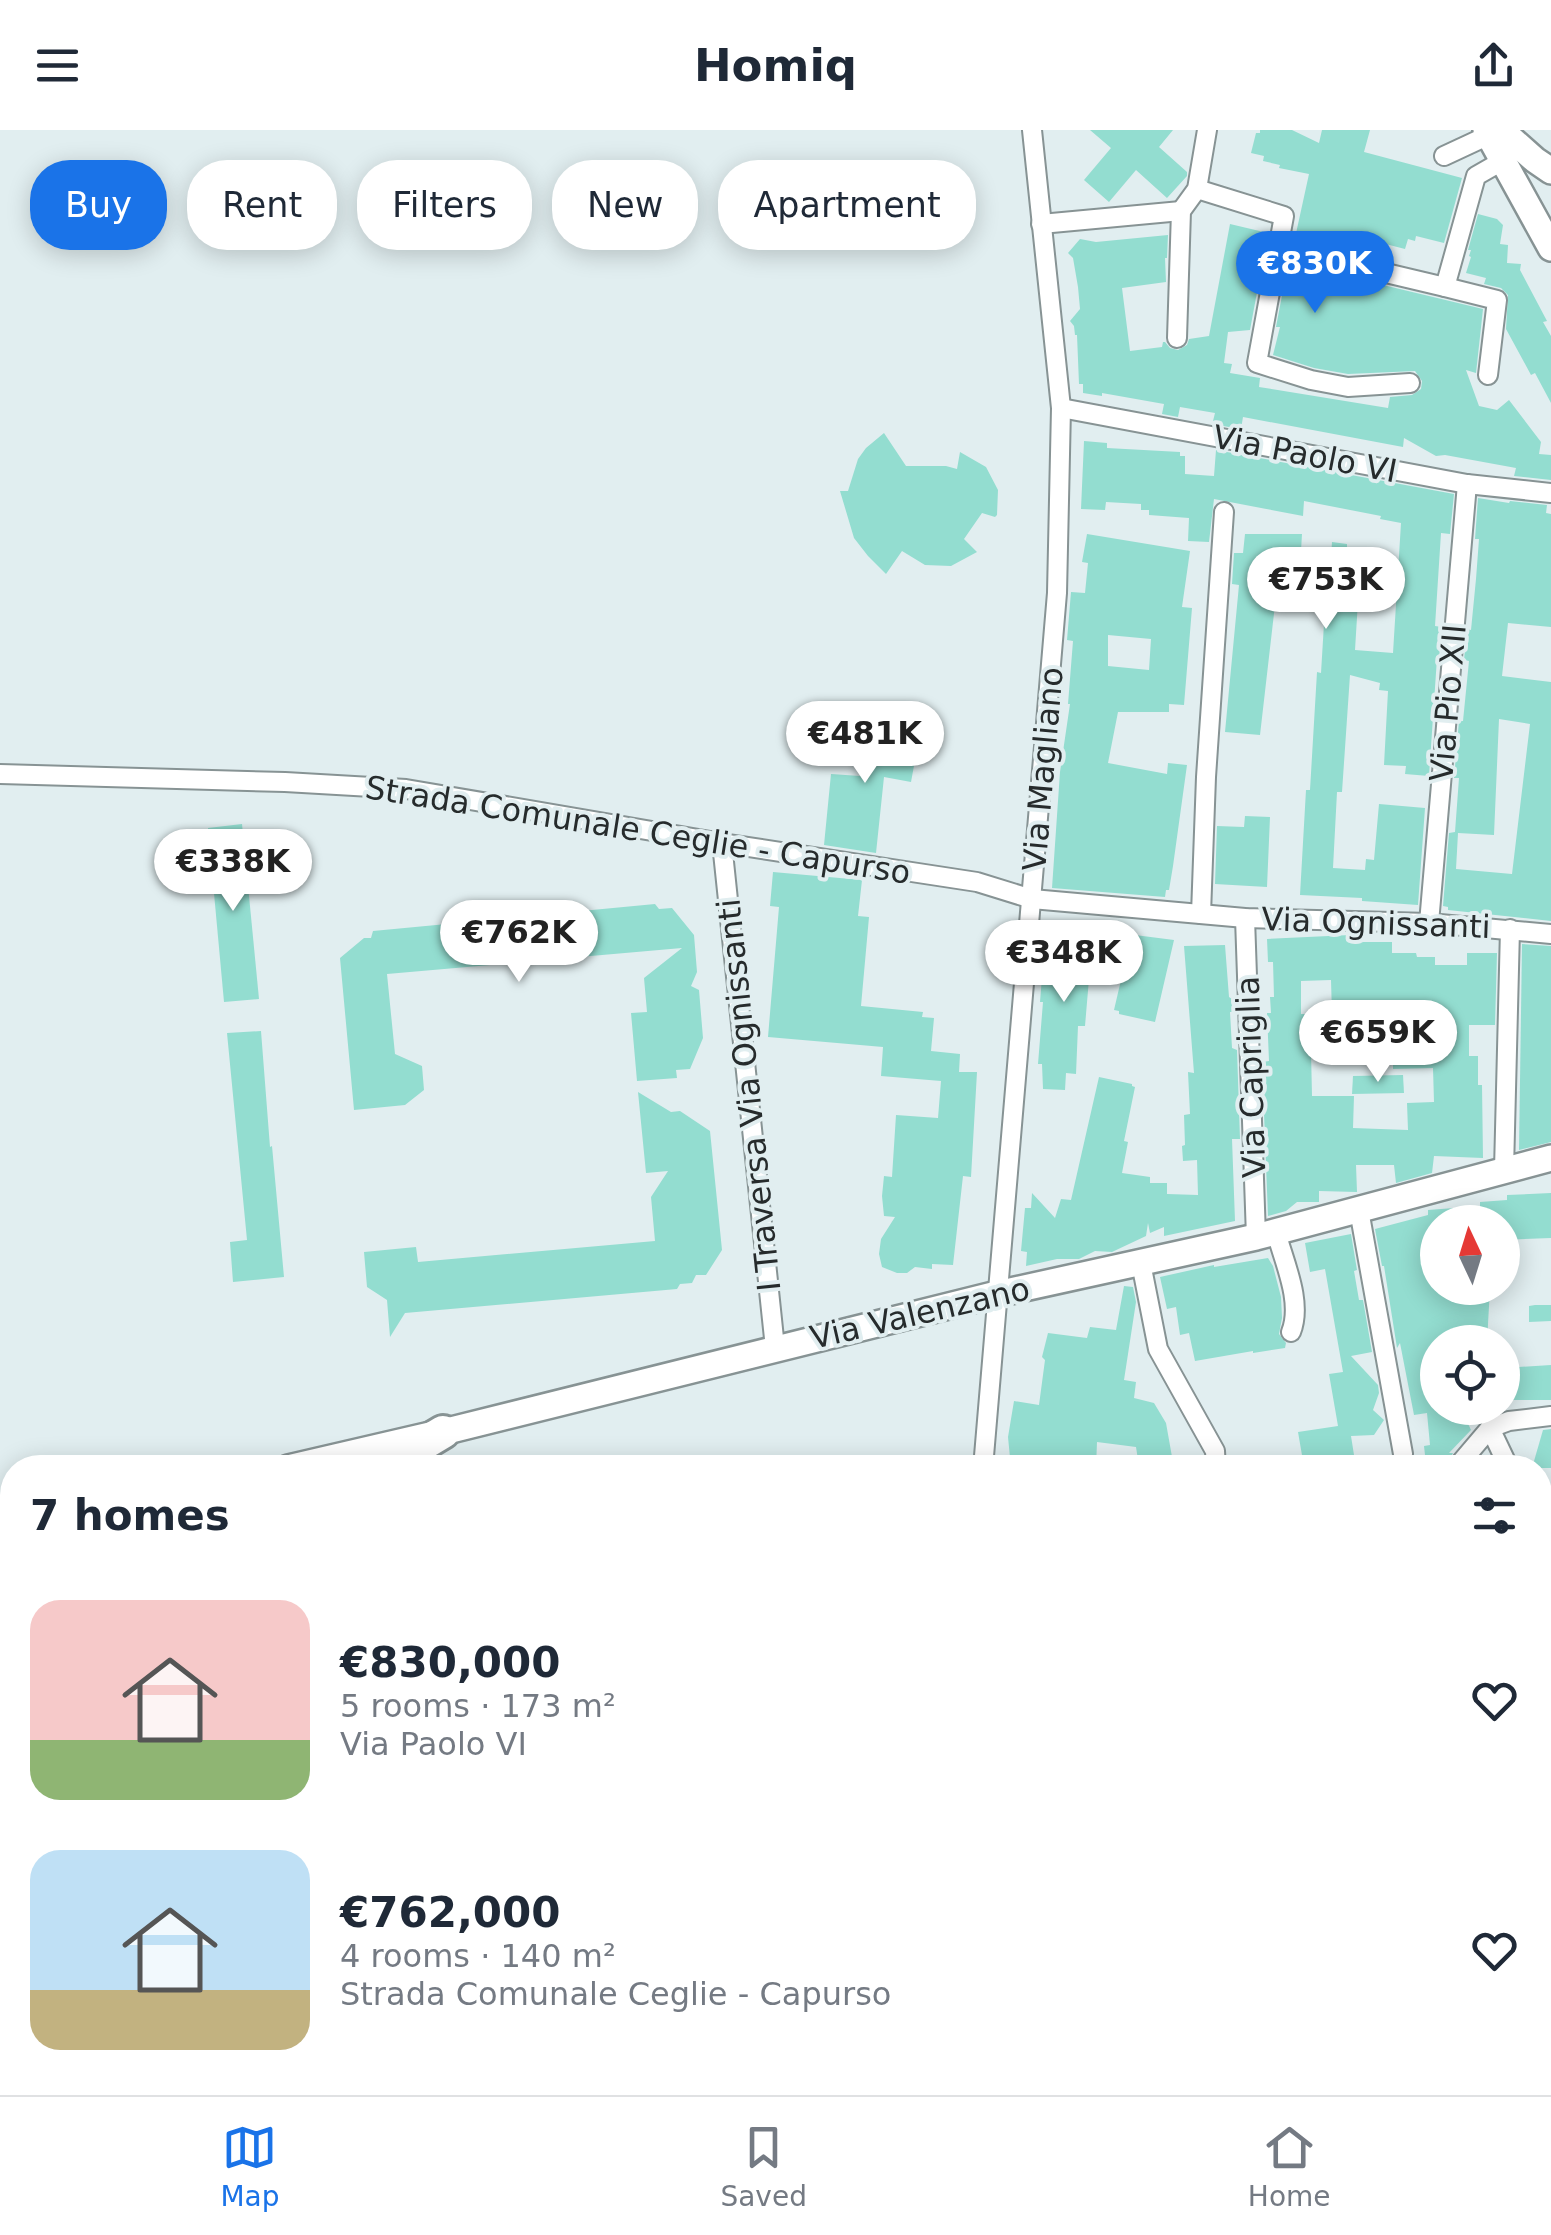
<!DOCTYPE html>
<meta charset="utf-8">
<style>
body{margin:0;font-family:"DejaVu Sans",sans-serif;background:#f6f6f7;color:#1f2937;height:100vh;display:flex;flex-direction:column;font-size:38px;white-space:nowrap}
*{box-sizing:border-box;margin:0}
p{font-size:32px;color:#747a83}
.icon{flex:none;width:55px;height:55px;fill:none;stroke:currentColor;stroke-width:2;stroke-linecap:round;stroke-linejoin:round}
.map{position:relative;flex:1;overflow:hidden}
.sheet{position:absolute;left:0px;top:1325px;width:1552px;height:640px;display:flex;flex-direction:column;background:#fff;border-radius:40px 40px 0 0;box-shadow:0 5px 25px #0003}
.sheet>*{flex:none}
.top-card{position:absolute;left:30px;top:30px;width:1000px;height:90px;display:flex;gap:20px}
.needle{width:65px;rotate:356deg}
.tools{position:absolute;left:1420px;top:1075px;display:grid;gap:20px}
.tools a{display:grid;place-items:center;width:100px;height:100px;border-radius:50%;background:#fff;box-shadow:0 5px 25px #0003;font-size:50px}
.price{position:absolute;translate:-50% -85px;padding:0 22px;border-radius:35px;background:#fff;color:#222;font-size:32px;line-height:65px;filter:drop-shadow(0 2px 5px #0008)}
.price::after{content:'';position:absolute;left:50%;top:60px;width:30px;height:22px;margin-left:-15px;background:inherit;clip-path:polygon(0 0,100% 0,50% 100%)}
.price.active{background:#1a73e8;color:#fff}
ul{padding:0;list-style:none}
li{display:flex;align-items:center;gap:30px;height:250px;padding:0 30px}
li span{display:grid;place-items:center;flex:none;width:280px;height:200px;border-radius:30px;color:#555}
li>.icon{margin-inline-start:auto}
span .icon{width:120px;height:120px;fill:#fffc;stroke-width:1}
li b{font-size:42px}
h2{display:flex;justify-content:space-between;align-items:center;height:120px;padding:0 30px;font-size:42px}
.chip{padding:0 35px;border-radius:40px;background:#fff;box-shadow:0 5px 25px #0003;font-size:35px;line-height:90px}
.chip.active{background:#1a73e8;color:#fff}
header{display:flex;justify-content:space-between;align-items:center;height:130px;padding:0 30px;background:#fff;font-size:45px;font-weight:700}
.menu{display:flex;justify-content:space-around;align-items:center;height:140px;border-top:2px solid #e0e1e3;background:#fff;font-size:28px;color:#747a83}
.menu a{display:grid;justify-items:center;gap:5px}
.menu .active{color:#1a73e8}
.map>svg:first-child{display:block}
.building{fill:#93ddd0;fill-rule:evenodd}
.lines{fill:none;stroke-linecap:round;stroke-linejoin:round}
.street-casing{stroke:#879394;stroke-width:22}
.secondary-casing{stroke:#879394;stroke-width:30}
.highway-casing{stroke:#879394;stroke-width:38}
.street{stroke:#fff;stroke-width:18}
.secondary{stroke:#fff;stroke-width:25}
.highway{stroke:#fff;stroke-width:32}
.labels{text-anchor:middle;stroke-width:8;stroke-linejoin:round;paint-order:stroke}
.street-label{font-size:32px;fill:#262b2c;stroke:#e1eef0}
</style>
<header><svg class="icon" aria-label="menu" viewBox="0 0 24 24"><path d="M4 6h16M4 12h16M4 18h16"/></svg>Homiq<svg class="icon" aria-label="share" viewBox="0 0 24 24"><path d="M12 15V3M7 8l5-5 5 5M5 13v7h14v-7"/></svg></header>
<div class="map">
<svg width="1551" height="1965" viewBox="0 0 1551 1965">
<rect width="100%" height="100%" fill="#e1eef0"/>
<g class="building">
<polygon points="1090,0 1173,0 1159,17 1187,42 1187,46 1167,68 1136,40 1109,72 1084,50 1111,18"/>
<polygon points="1260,0 1292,0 1319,13 1322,0 1370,0 1364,22 1462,48 1444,113 1416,106 1415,111 1408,109 1405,119 1374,111 1373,118 1347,111 1344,122 1336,130 1333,151 1336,157 1343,160 1354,157 1358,149 1483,179 1476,243 1466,240 1479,276 1497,280 1509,270 1541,312 1539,324 1551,325 1551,350 1514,346 1516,338 1445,325 1436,326 1404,308 1403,317 1243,287 1241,299 1217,295 1218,292 1213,291 1215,283 1180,277 1178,287 1162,284 1164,274 1102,263 1102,266 1083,263 1083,254 1079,254 1077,205 1075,205 1074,196 1070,191 1080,179 1078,157 1073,128 1068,123 1080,109 1096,112 1168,105 1167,128 1165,128 1166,152 1122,158 1130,221 1162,217 1163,212 1165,212 1170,218 1178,220 1187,215 1189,209 1209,206 1230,94 1268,103 1250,200 1228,202 1224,233 1232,234 1230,243 1260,248 1259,257 1388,278 1390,267 1412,265 1421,259 1422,251 1415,241 1348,244 1314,238 1273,225 1280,197 1276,197 1293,108 1295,108 1309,44 1279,38 1280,35 1263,31 1264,26 1251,23 1256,3 1260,3"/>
<polygon points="1478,84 1497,89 1503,95 1500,114 1508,115 1507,133 1521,134 1520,140 1547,191 1543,192 1551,206 1551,273 1535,243 1531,245 1506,199 1508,165 1501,158 1484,154 1486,148 1466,143 1471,127 1469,126 1471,120 1468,120"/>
<polygon points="884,303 906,336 946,336 957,339 960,322 986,337 998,360 997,385 995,387 982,383 964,409 977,422 951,436 925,435 902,421 886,444 868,426 854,408 840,361 848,361 858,329 866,318"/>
<polygon points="1084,311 1107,313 1107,318 1180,322 1180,326 1185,326 1185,344 1214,346 1216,320 1454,364 1450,404 1441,403 1435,496 1442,497 1439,528 1437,528 1429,646 1405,644 1406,636 1384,635 1388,561 1379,560 1380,553 1350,545 1342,662 1337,662 1333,738 1365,740 1366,729 1374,730 1379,674 1425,678 1418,775 1362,771 1362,768 1300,765 1306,660 1310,660 1317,542 1321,543 1327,444 1330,444 1332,412 1347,414 1347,422 1361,422 1355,520 1393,523 1401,393 1380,389 1381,386 1304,371 1303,386 1214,369 1209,412 1188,411 1189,388 1149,385 1149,380 1141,380 1141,374 1106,372 1105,380 1081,379"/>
<path d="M1478,368L1509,373L1510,371L1547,375L1546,383L1551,384V497L1508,493L1502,546L1551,552V791L1448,780V777L1443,776L1449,703L1455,702L1459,648H1454L1459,591H1463L1469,531L1464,530L1467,499L1471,500L1476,449L1479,409H1475ZM1499,589L1530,594L1512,744L1456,739L1458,703L1494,705Z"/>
<path d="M1087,404L1190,421L1182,477L1192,478L1184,575L1169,574V582H1118L1108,633L1167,644L1168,633L1187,635L1173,736L1169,760H1166L1165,767L1052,758L1060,642L1070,574H1068L1073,511L1067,510L1071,462L1085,463L1088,433L1082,432ZM1108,505L1151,509L1149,540L1108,536Z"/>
<polygon points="1245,404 1302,404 1300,438 1283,434 1279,467 1276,466 1260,605 1225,602 1239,455 1232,454 1234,423 1243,423"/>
<polygon points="852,572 891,576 888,620 916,625 911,652 884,647 876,723 824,715 831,644 860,646 866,625 870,625 873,594 850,592"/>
<polygon points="1245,686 1270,687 1267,757 1215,754 1217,696 1244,697"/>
<polygon points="242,694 259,869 224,872 208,698"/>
<polygon points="773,742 862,750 858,786 869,787 861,876 923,882 922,887 934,888 931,921 960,924 959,942 977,942 971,1047 963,1046 953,1135 932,1134 932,1139 915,1137 907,1143 897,1143 882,1137 879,1124 881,1109 895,1087 884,1086 882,1066 884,1046 892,1047 896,985 938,988 941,951 881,946 883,917 768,907 779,777 770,776"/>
<polygon points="655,774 659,779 672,778 694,805 697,842 691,856 699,860 703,908 690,939 676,940 677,948 637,951 631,883 647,882 644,848 682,818 387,844 395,924 422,936 424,960 405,975 354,980 340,828 364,808 371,808 373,801"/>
<polygon points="1052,802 1093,806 1094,837 1090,837 1085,896 1078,896 1076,944 1066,943 1065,960 1043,959 1042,934 1038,934 1043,872 1040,872 1044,822 1052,823"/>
<polygon points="1135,805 1174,810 1155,892 1119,884 1119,881 1114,880 1128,820 1132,822"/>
<path d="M1350,805V812H1392V823H1416L1417,827H1435V835H1467V823H1497L1495,895H1469V926H1478V955H1482L1483,1028L1434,1026L1432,1043L1396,1053L1394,1035H1356L1357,1062L1319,1061V1072H1297L1286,1081L1268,1086L1262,932L1269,931L1267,883H1271L1270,867H1274L1273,832H1268L1267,809ZM1331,850L1332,884H1362L1361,890L1393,891V939L1433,938L1434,972L1407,973L1408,1000L1353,998L1354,966H1312L1311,921H1307L1306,884H1301V851Z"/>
<polygon points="1522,814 1551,816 1551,1012 1519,1020"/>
<polygon points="1225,815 1229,867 1235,871 1236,882 1230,882 1232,918 1237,920 1240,1009 1232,1009 1235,1091 1164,1106 1164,1097 1150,1103 1148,1093 1146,1106 1112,1122 1095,1121 1079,1129 1057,1129 1026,1136 1027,1122 1021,1121 1025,1078 1031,1078 1032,1063 1055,1088 1061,1069 1071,1070 1099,947 1132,954 1132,956 1135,957 1124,1011 1128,1012 1122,1043 1150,1047 1150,1053 1167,1053 1167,1064 1198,1065 1197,1030 1183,1031 1182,1016 1185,1015 1184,985 1190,984 1188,942 1194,943 1184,816"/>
<polygon points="261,901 270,1017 272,1016 284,1147 233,1152 230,1112 247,1110 227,903"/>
<polygon points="1403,945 1404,963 1352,964 1353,946"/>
<polygon points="638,962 671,982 680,981 710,1001 722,1120 706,1145 696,1145 692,1153 680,1154 677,1159 405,1183 390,1207 387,1170 367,1157 364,1122 416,1117 418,1132 655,1111 651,1067 668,1041 646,1043"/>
<polygon points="1551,1063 1551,1108 1502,1110 1502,1092 1438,1092 1438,1158 1490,1158 1487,1212 1438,1212 1438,1278 1466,1279 1461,1279 1471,1300 1449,1323 1453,1323 1444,1338 1416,1338 1416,1325 1425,1325 1424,1316 1430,1315 1427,1283 1414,1285 1400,1213 1397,1218 1384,1136 1382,1136 1375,1099 1428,1085 1428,1080 1480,1076 1480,1072 1507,1070 1507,1065"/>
<polygon points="1351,1104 1357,1140 1354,1141 1359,1170 1363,1170 1372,1222 1351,1226 1378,1255 1379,1263 1373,1280 1384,1290 1374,1305 1351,1306 1354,1325 1303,1331 1298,1302 1338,1296 1329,1244 1343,1242 1325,1139 1310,1142 1305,1113"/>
<polygon points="1268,1128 1273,1136 1281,1167 1282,1188 1279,1204 1286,1213 1285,1218 1253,1223 1253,1221 1195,1231 1189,1203 1180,1205 1176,1177 1167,1179 1160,1147 1214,1135 1214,1137"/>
<polygon points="1124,1156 1133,1157 1136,1172 1124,1250 1136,1252 1134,1268 1154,1273 1166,1293 1174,1338 1150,1338 1149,1331 1138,1330 1136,1317 1097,1312 1096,1338 1011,1338 1008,1307 1014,1271 1039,1275 1045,1230 1042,1227 1048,1203 1087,1208 1090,1197 1116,1200"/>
<polygon points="1535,1175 1551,1175 1551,1191 1529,1192 1529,1176"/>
<polygon points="1551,1235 1551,1270 1502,1270 1502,1238"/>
<polygon points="1551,1299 1551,1338 1532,1338 1543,1300"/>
</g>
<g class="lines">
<defs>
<g id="street">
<polyline points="1444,26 1489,5"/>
<polyline points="1197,59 1284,86 1257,233 1311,250 1348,257 1410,253"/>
<polyline points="1041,94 1181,81"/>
<polyline points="1345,148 1348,134 1445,157"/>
<polyline points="1177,208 1181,81 1197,59 1207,0"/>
<polyline points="1488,245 1497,170 1445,157 1476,46 1504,30"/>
<polyline points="1061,278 1467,354 1551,363"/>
<polyline points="0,644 285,652 406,659 722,713 977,752 1032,769 1245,788 1429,793 1551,804"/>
<polyline points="722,713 775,1218"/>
<polyline points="1201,784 1206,647 1224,382"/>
<polyline points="1245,788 1256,1107"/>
<polyline points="1429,793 1467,354"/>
<polyline points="1504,1040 1510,799"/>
<polyline points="1359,1080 1403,1324"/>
<path d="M1276,1102C1284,1132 1303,1172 1291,1202"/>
<polyline points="1141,1133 1158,1219 1215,1321 1216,1338"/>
<polyline points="1490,1298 1509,1338"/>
<polyline points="983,1338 1057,463 1061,278 1032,0"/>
<polyline points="1456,1338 1490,1298 1509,1291 1551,1286"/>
<polyline points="1540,1408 1551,1419"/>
<polyline points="1540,1557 1551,1559"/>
<polyline points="1540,1632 1551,1635"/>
<polyline points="1540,1734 1551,1681"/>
<polyline points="1540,1850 1551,1850"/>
<polyline points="1235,1952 1299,1965"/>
<polyline points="1023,1965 1025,1952"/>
<polyline points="1318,1965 1319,1952"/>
</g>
<g id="secondary">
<polyline points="1486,0 1551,118"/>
<polyline points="1501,0 1535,30 1551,41"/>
<polyline points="288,1338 443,1302 997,1164 1256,1107 1551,1028"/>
<polyline points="0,1405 12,1402"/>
</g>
<g id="highway">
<polyline points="383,1338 443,1302"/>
<polyline points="0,1765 6,1771 12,1773"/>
<polyline points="23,1965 26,1952"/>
</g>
</defs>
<use href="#street" class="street-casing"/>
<use href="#secondary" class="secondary-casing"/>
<use href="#highway" class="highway-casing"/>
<use href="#street" class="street"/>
<use href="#secondary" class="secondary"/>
<use href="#highway" class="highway"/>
</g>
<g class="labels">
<g class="street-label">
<text transform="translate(1305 324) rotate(11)" y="11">Via Paolo VI</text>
<text transform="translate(1448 573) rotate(-85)" y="11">Via Pio XII</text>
<text transform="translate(1043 639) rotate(-85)" y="11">Via Magliano</text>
<text transform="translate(638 700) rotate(9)" y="11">Strada Comunale Ceglie - Capurso</text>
<text transform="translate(1376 793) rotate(2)" y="11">Via Ognissanti</text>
<text transform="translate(1251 947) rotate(-92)" y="11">Via Capriglia</text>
<text transform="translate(749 965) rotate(-96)" y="11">I Traversa Via Ognissanti</text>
<text transform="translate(920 1183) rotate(-13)" y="11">Via Valenzano</text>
</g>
</g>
</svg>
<div class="tools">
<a><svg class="needle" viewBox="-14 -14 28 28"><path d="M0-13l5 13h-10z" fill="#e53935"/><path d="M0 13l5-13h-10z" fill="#747a83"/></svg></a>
<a><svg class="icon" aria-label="locate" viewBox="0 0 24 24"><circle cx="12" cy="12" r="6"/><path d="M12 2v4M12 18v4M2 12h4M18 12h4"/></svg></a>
</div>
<b class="price active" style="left:1315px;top:186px">€830K</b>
<b class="price" style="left:1326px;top:502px">€753K</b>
<b class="price" style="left:865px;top:656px">€481K</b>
<b class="price" style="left:233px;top:784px">€338K</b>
<b class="price" style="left:519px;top:855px">€762K</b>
<b class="price" style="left:1064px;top:875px">€348K</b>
<b class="price" style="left:1378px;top:955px">€659K</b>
<div class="top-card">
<a class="chip active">Buy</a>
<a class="chip">Rent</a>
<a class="chip">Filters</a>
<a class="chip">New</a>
<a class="chip">Apartment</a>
</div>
<section class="sheet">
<h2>7 homes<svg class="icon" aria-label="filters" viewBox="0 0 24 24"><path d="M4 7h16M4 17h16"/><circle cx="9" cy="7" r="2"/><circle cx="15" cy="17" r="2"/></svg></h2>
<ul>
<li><span style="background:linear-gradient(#f6c9c9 70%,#8fb573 0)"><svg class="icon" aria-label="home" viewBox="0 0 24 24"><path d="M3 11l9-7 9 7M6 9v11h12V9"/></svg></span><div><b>€830,000</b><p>5 rooms · 173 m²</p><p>Via Paolo VI</p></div><svg class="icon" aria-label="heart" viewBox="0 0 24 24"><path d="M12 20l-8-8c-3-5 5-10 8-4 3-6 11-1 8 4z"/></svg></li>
<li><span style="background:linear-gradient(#bfe0f5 70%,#c2b280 0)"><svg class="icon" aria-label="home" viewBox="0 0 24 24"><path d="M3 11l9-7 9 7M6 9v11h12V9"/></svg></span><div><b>€762,000</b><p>4 rooms · 140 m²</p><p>Strada Comunale Ceglie - Capurso</p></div><svg class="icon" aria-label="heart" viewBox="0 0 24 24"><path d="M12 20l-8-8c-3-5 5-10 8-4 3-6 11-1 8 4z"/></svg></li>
</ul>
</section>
</div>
<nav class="menu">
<a class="active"><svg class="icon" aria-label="map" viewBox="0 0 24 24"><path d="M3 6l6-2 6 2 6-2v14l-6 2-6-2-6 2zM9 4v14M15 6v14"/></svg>Map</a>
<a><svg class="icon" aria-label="saved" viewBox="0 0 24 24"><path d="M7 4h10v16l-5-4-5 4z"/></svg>Saved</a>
<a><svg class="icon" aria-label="home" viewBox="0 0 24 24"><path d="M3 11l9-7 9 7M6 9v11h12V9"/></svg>Home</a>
</nav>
